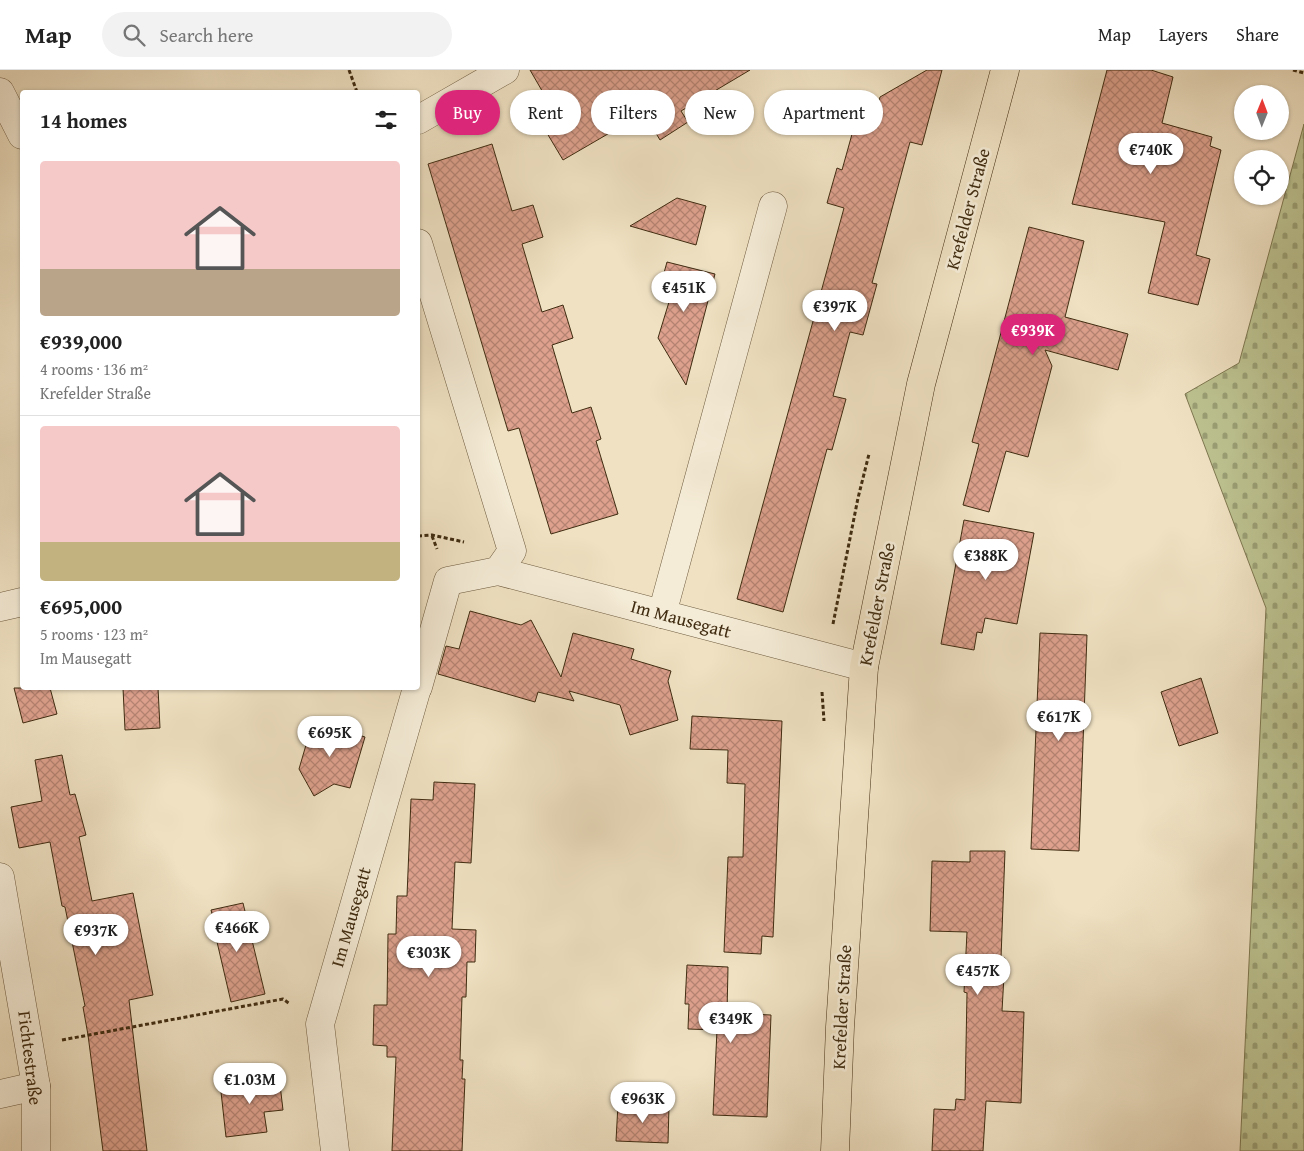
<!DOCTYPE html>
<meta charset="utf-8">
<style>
body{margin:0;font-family:"Gentium Book Plus",serif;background:#f2f2f2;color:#222;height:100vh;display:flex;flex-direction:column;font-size:19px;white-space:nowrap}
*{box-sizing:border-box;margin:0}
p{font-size:16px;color:#767676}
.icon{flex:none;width:28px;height:28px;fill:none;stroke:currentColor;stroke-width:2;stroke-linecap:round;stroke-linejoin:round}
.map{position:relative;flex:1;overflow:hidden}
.drawer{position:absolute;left:20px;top:20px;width:400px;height:600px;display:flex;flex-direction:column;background:#fff;border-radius:5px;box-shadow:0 1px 4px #0004}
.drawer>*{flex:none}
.hud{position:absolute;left:435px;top:20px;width:475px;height:45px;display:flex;gap:10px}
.needle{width:32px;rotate:1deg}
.fabs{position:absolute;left:1234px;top:15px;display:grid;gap:10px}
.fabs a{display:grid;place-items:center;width:55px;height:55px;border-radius:50%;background:#fff;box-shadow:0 1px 4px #0004;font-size:25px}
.price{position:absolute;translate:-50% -42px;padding:0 11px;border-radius:18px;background:#fff;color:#222;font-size:16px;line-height:32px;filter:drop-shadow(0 1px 2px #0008)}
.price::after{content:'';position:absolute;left:50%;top:30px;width:15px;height:11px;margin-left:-8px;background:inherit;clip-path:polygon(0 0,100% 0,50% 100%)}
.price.current{background:#db2777;color:#fff}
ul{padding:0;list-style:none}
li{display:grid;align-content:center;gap:10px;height:265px;padding:0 20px}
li+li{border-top:1px solid #e0e0e0}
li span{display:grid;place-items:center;height:155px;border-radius:5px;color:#555}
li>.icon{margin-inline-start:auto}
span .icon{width:90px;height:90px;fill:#fffc;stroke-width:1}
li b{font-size:21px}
h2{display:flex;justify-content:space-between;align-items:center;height:60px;padding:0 20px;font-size:21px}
.chip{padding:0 18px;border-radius:22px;background:#fff;box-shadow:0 1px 4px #0004;font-size:18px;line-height:45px}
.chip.current{background:#db2777;color:#fff}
header{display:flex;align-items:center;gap:30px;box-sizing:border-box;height:70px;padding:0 25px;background:#fff;border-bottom:1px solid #e0e0e0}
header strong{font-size:24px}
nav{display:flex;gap:28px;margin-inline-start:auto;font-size:18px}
.search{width:350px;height:45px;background:#f2f2f2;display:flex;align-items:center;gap:12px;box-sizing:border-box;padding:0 18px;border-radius:28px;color:#767676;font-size:19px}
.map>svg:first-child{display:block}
.cemetery{fill:url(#cemetery-stones);stroke:#7e7750}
.building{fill:url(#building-cross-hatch);stroke:#402c11}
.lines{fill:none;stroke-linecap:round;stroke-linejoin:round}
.minor-casing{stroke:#6c593d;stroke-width:29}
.major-casing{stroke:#402c11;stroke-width:29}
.path{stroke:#402c11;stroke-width:3;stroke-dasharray:4 2.5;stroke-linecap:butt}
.minor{stroke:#f5ecd7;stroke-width:28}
.major{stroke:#efe1c2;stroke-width:28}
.labels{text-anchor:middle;stroke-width:5;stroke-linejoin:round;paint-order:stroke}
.street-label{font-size:18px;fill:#402c11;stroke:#f5ecd7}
</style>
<header>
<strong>Map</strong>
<div class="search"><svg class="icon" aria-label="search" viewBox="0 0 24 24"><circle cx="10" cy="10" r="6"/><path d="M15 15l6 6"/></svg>Search here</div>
<nav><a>Map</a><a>Layers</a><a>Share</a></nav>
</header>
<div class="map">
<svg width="1304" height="1081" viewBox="0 0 1304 1081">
<defs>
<pattern id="cemetery-stones" width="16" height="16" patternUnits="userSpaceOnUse" patternTransform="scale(1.25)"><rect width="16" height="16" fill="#bcc290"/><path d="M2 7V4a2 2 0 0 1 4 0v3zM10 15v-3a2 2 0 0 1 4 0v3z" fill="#9a9e74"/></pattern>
<pattern id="building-cross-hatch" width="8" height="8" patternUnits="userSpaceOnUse" patternTransform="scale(1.25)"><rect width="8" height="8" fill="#dda18d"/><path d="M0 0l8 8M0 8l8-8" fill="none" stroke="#b58372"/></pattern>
</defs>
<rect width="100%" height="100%" fill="#efe1c2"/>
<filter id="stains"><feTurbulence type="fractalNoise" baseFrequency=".004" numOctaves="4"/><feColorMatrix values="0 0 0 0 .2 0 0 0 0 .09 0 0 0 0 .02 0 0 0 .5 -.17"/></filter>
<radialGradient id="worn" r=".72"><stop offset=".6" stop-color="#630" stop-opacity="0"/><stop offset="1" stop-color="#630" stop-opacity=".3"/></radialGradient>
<polygon class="cemetery" points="1304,54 1304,1081 1240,1081 1266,538 1185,324 1239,293"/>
<g class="building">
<polygon points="530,0 750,0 681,41 688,52 660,70 644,43 563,90 535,43 552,38"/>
<polygon points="927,0 942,0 922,75 910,72 872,213 877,214 863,265 850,262 833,326 846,329 832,380 827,379 783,542 737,529 844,138 827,133 837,98 842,100 854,57 871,61 880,27"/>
<polygon points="1107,0 1151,0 1173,7 1162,53 1212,67 1210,76 1221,80 1196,185 1210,189 1198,235 1148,223 1165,152 1072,134"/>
<polygon points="492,74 512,141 533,135 543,167 522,174 542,242 563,235 573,268 552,275 572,343 591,337 601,369 596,371 618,444 551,464 519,358 508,361 428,94"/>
<polygon points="677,128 706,136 696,175 630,156"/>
<polygon points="1029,157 1084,171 1065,247 1128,264 1118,300 1045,280 1052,296 1028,387 1006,381 989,442 963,435 979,374 972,372"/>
<polygon points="667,192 715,204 686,315 658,268 669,232 657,228"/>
<polygon points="964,450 1034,463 1017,554 985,548 982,563 977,562 974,580 941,574"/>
<polygon points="470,541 521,555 531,550 561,607 573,563 634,579 631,589 671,601 668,611 678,650 630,665 620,635 569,621 574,631 538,622 535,632 438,604 446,576 459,579"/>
<polygon points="1040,563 1087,565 1079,781 1031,779"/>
<polygon points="1201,608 1218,663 1179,676 1161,622"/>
<polygon points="14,618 50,618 57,644 23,653"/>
<polygon points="123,618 158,618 160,658 125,660"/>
<polygon points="692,646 782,651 773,867 762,866 761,884 724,882 728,787 743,787 745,714 727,713 728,680 690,679"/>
<polygon points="313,651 365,667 350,718 334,714 314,726 299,699"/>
<polygon points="62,685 70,725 75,724 86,765 79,767 92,831 133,823 153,925 129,930 147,1081 103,1081 88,965 83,937 85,936 65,837 62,836 50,772 19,778 11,737 42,731 35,690"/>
<polygon points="434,712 475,714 471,793 455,792 452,859 476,860 475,892 467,892 466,927 462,927 460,990 463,990 462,1009 465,1009 462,1081 392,1081 396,987 387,987 387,976 373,975 374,935 387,935 388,864 396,864 397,826 407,826 411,729 433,730"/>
<polygon points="970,781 1005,781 1001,888 1005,888 1002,941 1024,942 1021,1033 986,1031 983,1081 932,1081 934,1039 955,1040 956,1029 965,1030 967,923 964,922 967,862 930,861 932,791 970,792"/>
<polygon points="243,833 265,924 231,932 214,859 216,859 211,840"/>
<polygon points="687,895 728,897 727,943 771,945 767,1047 713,1045 717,960 688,959 689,934 685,934"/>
<polygon points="279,1006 283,1040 264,1042 267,1062 226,1067 220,1013"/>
<polygon points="618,1034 669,1036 668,1073 616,1071"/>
</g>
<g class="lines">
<defs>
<g id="minor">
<polyline points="0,22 22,65"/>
<polyline points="418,50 505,0"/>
<polyline points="418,173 512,481 498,501"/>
<polyline points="0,537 22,532"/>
<polyline points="662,544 773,136"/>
<polyline points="418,617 448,511 498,501 864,597"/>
<polyline points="0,807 36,1016 36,1081"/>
<polyline points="0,1024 36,1016"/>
<polyline points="335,1081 320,954 417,618"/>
</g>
<polyline id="major" points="835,1081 840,957 864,597 921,314 1005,0"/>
</defs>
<use href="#minor" class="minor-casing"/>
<use href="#major" class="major-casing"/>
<g class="path">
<polyline points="349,0 357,22"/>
<polyline points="1293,0 1304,3"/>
<polyline points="418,466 432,465 464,472"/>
<polyline points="432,466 437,479"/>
<polyline points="833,554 858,428 869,384"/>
<polyline points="822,622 824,651"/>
<polyline points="62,970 283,929 290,934"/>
</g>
<use href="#minor" class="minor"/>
<use href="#major" class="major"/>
</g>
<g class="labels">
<g class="street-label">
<text transform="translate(968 139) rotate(-75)" y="6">Krefelder Straße</text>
<text transform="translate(877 534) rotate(-79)" y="6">Krefelder Straße</text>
<text transform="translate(681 549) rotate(15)" y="6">Im Mausegatt</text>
<text transform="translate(351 847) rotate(-74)" y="6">Im Mausegatt</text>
<text transform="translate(842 937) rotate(-87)" y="6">Krefelder Straße</text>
<text transform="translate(30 988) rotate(83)" y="6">Fichtestraße</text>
</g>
</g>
<rect width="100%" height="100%" filter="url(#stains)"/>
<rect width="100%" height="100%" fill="url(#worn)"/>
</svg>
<div class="fabs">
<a><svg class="needle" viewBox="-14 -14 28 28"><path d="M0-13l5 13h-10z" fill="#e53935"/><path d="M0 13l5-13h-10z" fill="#767676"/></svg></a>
<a><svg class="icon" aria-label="locate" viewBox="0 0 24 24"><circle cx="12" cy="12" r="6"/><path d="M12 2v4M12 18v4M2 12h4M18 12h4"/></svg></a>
</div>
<b class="price" style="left:1151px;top:105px">€740K</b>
<b class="price" style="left:684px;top:243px">€451K</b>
<b class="price" style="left:835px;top:262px">€397K</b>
<b class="price current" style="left:1033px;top:286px">€939K</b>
<b class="price" style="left:986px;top:511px">€388K</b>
<b class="price" style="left:1059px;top:672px">€617K</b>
<b class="price" style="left:330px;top:688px">€695K</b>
<b class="price" style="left:237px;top:883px">€466K</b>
<b class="price" style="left:96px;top:886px">€937K</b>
<b class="price" style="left:429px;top:908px">€303K</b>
<b class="price" style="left:978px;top:926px">€457K</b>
<b class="price" style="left:731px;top:974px">€349K</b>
<b class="price" style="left:250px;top:1035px">€1.03M</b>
<b class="price" style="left:643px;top:1054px">€963K</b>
<div class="hud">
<a class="chip current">Buy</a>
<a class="chip">Rent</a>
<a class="chip">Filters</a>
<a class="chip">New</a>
<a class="chip">Apartment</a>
</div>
<section class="drawer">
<h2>14 homes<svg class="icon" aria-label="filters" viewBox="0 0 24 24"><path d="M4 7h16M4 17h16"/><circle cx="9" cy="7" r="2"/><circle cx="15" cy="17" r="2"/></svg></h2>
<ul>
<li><span style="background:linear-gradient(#f6c9c9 70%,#b9a48a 0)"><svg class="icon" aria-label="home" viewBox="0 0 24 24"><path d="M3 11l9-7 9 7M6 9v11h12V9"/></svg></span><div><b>€939,000</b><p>4 rooms · 136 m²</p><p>Krefelder Straße</p></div></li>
<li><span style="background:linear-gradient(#f6c9c9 75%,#c2b280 0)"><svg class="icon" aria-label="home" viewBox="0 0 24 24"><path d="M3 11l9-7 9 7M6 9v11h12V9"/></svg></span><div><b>€695,000</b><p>5 rooms · 123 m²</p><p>Im Mausegatt</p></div></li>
</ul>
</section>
</div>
